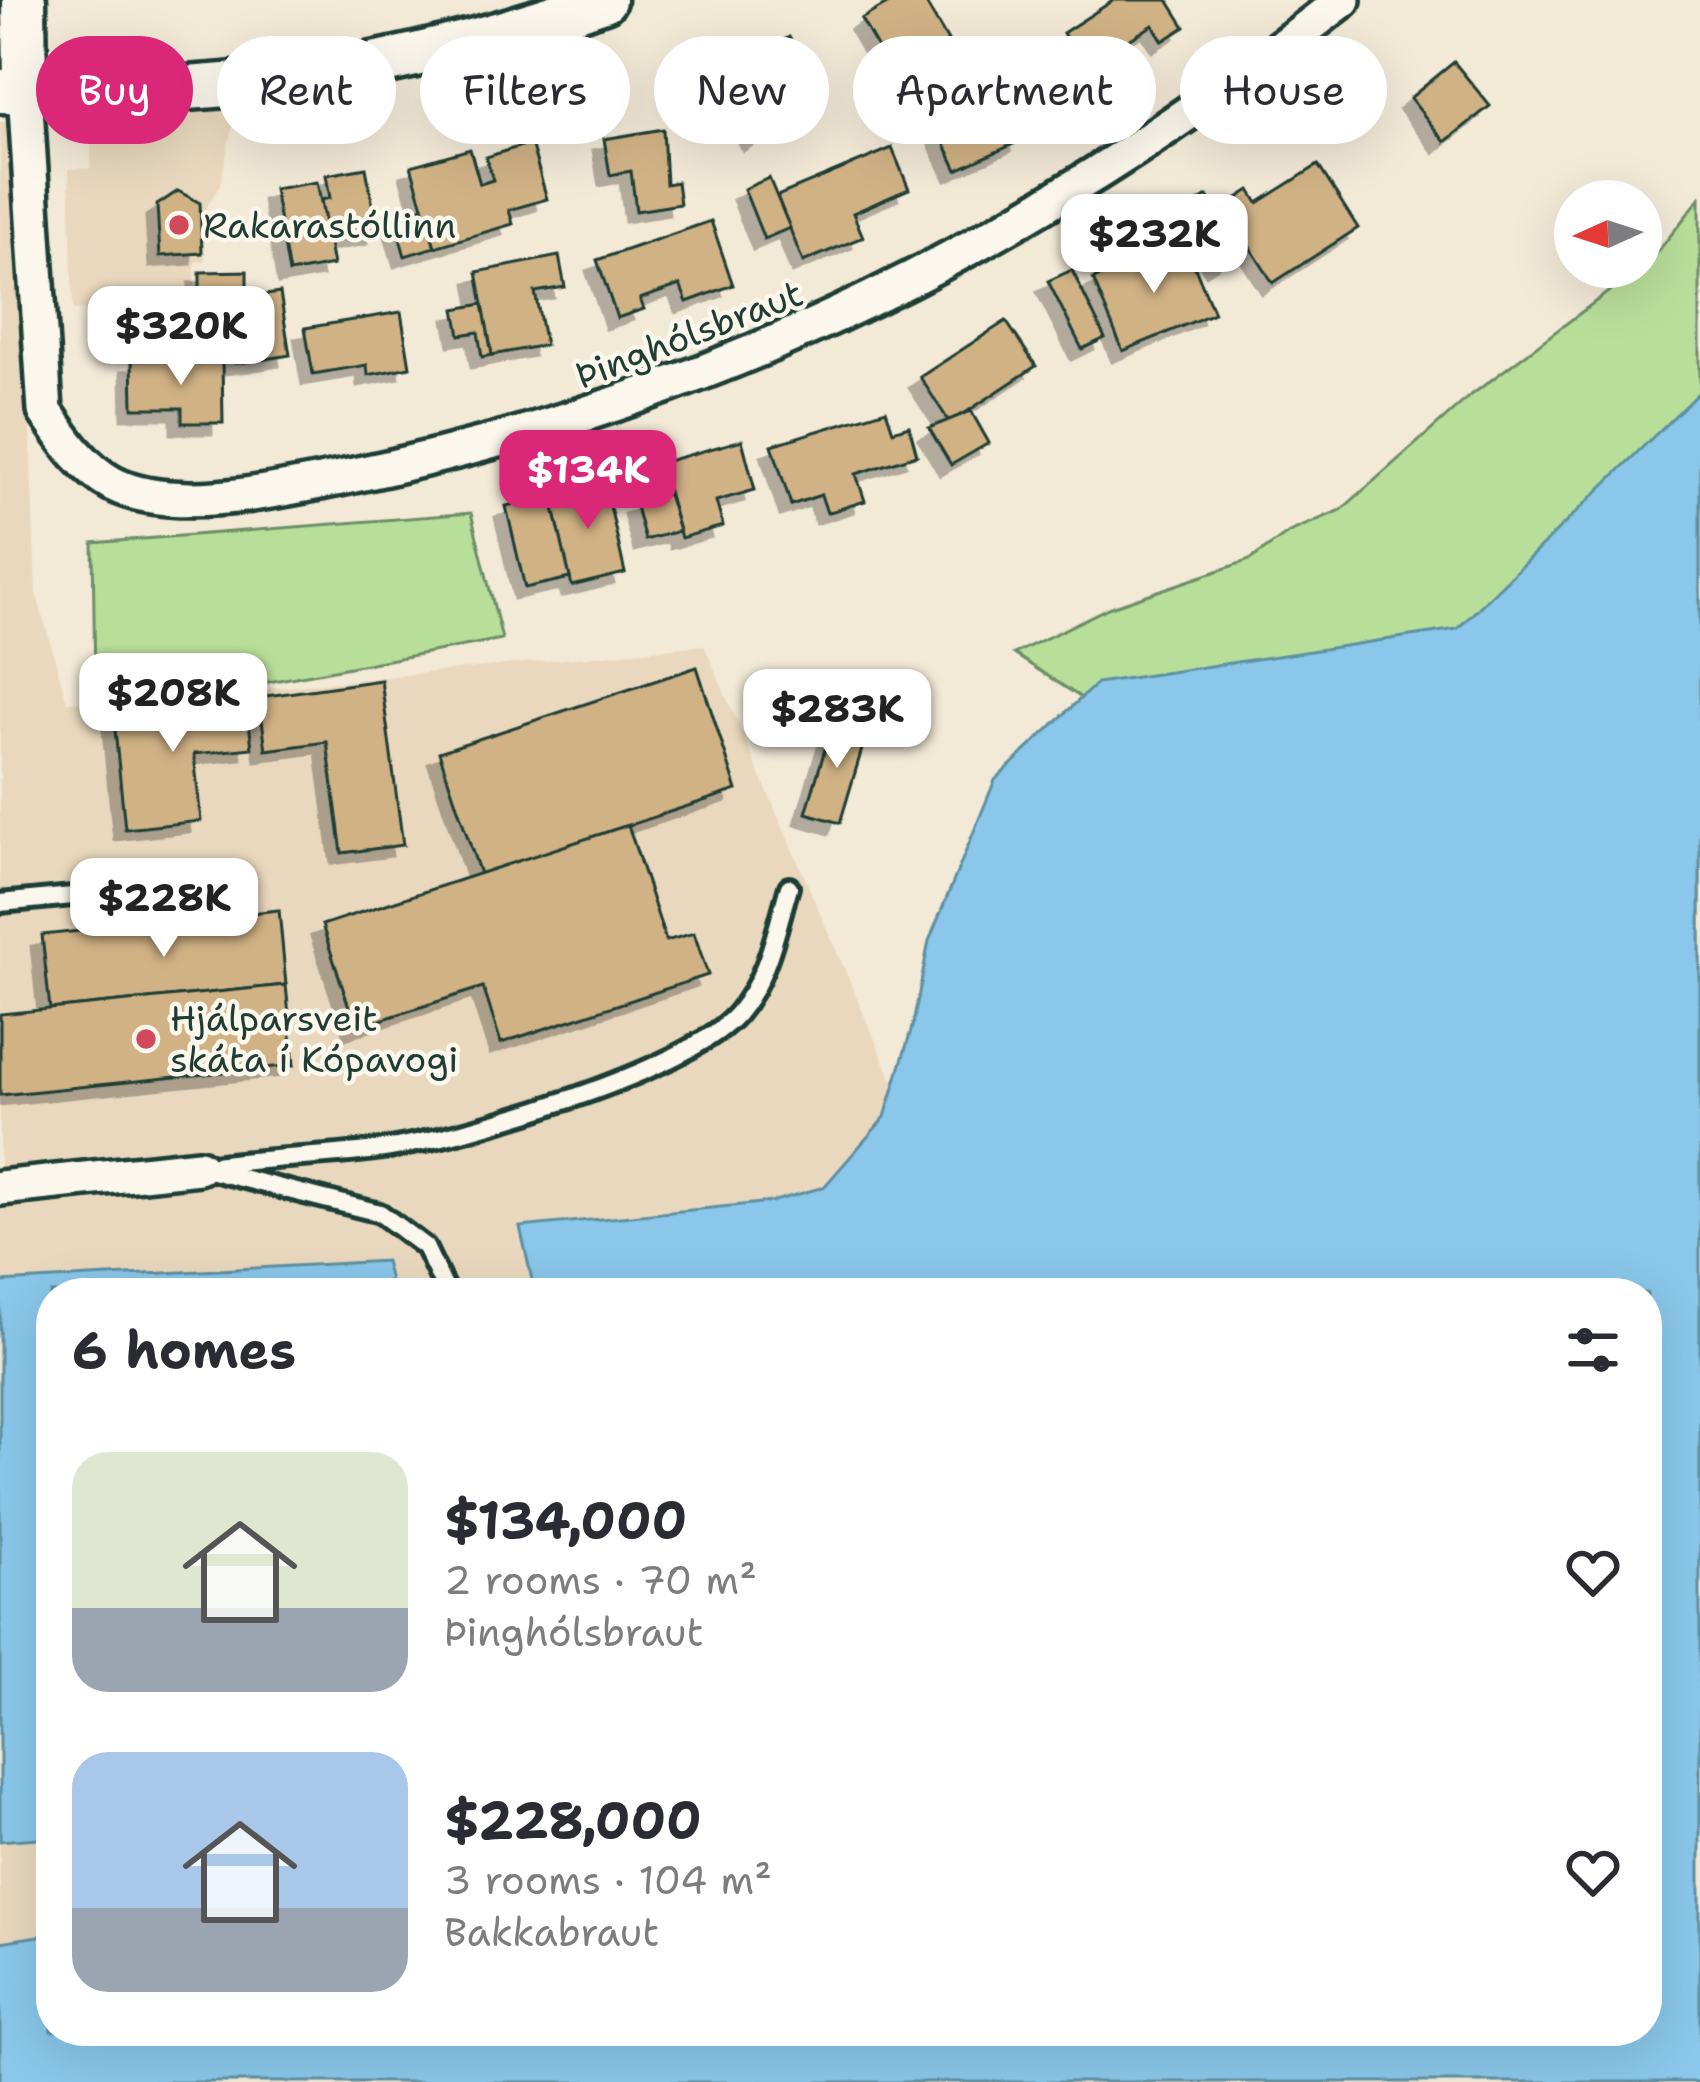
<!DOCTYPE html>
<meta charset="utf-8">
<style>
body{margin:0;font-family:"Shantell Sans",sans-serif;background:#f7f7f7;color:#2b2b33;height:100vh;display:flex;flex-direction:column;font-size:45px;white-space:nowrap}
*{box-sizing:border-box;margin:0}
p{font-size:39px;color:#7c7c81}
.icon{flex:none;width:66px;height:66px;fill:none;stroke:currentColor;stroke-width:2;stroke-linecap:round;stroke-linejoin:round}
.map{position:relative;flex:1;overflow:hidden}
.sheet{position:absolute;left:36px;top:1278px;width:1626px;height:768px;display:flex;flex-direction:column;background:#fff;border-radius:48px;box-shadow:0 12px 48px #0002}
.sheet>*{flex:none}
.top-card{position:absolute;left:36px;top:36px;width:1629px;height:108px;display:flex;gap:24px}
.needle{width:78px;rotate:267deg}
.controls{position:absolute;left:1554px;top:180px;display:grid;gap:24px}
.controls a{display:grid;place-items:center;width:108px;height:108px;border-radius:50%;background:#fff;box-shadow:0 12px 48px #0002;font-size:60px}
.price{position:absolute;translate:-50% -102px;padding:0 27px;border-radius:24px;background:#fff;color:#222;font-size:39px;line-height:78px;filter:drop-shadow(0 3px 6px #0008)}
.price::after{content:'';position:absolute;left:50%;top:72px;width:36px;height:27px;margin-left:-18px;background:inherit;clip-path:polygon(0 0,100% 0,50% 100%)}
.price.active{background:#db2777;color:#fff}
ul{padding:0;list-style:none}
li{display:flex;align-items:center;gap:36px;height:300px;padding:0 36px}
li span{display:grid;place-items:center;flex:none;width:336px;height:240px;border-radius:36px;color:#555}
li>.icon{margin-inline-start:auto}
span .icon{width:144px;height:144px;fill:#fffc;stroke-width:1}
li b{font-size:51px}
h2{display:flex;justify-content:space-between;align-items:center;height:144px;padding:0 36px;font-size:51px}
.chip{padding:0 42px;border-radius:54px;background:#fff;box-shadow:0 12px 48px #0002;font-size:42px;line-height:108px}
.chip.active{background:#db2777;color:#fff}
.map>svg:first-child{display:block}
.built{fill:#e9d8be}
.green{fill:#b8df9a;stroke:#6c8e67;stroke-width:3}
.water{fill:#8ac7ea;stroke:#5f90a1;stroke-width:3}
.building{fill:#d1b285;stroke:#1f3d34;stroke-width:3;filter:url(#shadow)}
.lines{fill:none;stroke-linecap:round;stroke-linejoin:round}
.service-casing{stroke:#1f3d34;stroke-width:26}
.minor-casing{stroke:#1f3d34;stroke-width:42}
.tertiary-casing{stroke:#1f3d34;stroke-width:51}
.service{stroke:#fbf7ec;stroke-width:16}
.minor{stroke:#fbf7ec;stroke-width:33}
.tertiary{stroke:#fbf7ec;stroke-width:42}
.poi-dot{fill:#d1495b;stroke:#fbf7ec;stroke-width:4.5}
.labels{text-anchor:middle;stroke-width:9;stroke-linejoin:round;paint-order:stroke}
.poi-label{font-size:36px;fill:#1f3d34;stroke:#fbf7ec;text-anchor:start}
.street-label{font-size:36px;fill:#1f3d34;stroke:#fbf7ec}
</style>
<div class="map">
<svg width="1700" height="2082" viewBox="0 0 1700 2082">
<defs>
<filter id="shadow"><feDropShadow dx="-11" dy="11" stdDeviation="0" flood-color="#0004"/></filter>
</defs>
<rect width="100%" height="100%" fill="#f3e9d7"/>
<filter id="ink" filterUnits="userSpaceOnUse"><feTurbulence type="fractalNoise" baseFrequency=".00833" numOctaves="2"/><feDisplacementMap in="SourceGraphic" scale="24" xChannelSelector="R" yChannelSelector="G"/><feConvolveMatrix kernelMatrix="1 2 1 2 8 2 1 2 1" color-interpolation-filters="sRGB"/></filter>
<g filter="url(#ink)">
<g class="built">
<polygon points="250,104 233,124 220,185 204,211 205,261 195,262 196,307 73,310 69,169 91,168 91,139 100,133 103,119"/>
<polygon points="0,122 18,122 36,592 67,702 245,691 704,645 894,1084 885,1117 824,1187 771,1202 520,1228 535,1293 51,1293 0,1837"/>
<polygon points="51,1837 51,1934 0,1942 0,1841"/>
</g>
<g class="green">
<polygon points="1700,198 1700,1101 1014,654 1108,608 1250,560 1289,532 1341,510 1470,396 1652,259"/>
<polygon points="471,513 502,639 252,685 95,687 93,543"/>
</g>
<g class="water">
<polygon points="1700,391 1700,2082 0,2082 0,1942 51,1934 51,2031 1647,2031 1647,1293 535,1293 520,1227 771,1202 824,1187 885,1117 913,1024 929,941 995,780 1097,683 1457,629"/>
<polygon points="385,1261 393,1293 51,1293 51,1837 0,1841 0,1282"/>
</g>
<g class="building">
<polygon points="894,0 924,0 948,41 892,73 861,19"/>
<polygon points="1114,0 1168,0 1185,27 1163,41 1153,25 1129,40 1145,64 1100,92 1063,33"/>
<polygon points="789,37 811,75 789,88 802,112 754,140 740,114 720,126 693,79 718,65 723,74"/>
<polygon points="1454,62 1490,106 1445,142 1410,98"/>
<polygon points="992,75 1022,140 957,170 937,128 929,132 919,109"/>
<polygon points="663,129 666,184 677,182 680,204 636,211 631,171 610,175 604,139"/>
<polygon points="531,143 547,199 509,210 513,224 435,247 411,166 470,149 480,184 493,180 486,157"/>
<polygon points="892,148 909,189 853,213 863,237 803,262 777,196"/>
<polygon points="1318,165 1358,228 1273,283 1224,207 1250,190 1258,203"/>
<polygon points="366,168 378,233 338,240 336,224 326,226 321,200 330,198 326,175"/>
<polygon points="769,178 790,228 764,239 744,189"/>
<polygon points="317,182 333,265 289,273 274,189"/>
<polygon points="178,191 200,203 202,253 160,256 157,205"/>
<polygon points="1207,196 1240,249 1217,264 1184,211"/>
<polygon points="423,207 435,247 405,256 393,215"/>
<polygon points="711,221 733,285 687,302 680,285 640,299 644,309 617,318 597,260"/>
<polygon points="1184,241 1214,313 1123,351 1093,279"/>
<polygon points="559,256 565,287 535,292 545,345 492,355 477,272"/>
<polygon points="1072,270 1105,338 1082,349 1048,281"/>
<polygon points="247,271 247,305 200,306 200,272"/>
<polygon points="280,293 290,355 260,360 251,297"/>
<polygon points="483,304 492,355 482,357 478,332 460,335 455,309"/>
<polygon points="252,306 260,360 235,363 227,310"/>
<polygon points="401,312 410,367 368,375 367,365 313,374 305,328"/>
<polygon points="1006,321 1036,366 950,423 920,377"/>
<polygon points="222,359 223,423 182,423 182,408 133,408 132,360"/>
<polygon points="886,410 893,431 909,426 917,455 856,474 865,501 827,513 821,495 791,505 772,445"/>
<polygon points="971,411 989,443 951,465 929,428"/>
<polygon points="742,440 755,490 716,501 723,526 681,538 660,463"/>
<polygon points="604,479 625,573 572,586 550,492"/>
<polygon points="668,494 679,531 645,540 635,503"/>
<polygon points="551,495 570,578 525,588 506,506"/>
<polygon points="697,667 737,790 480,874 439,752"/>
<polygon points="381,680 403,845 342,853 327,742 266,750 259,697"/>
<polygon points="246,696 252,748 194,754 201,821 125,829 113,710"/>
<polygon points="834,719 868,729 840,823 806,813"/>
<polygon points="628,825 666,941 694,933 708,975 501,1043 483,987 356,1028 322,925"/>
<polygon points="279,910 286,985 50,1009 42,935"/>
<polygon points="286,985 294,1065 0,1095 0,1014"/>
</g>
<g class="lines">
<defs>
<g id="service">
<polyline points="0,903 228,881"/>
<path d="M199,1167C262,1157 327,1158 390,1148C467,1136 689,1070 737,1014C768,978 776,930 789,887"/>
<polyline points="205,1169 380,1213 425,1247 447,1293"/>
</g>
<g id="minor">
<path d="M25,91L45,411C64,439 82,467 113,484C173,515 281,490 345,477C725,399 1038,237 1343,0"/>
<polyline points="0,1188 199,1167"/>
</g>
<g id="tertiary">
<polyline points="24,0 25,91"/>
<path d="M0,91C224,97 392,74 604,0"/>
</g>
</defs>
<use href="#service" class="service-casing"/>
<use href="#minor" class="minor-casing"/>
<use href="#tertiary" class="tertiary-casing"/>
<use href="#service" class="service"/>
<use href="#minor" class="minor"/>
<use href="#tertiary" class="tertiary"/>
</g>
</g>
<g class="poi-dot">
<circle cx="179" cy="225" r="12"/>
<circle cx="146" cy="1039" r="12"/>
</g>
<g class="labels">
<g class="poi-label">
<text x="203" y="238">Rakarastóllinn</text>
<text x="170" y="1031">Hjálparsveit<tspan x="170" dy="41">skáta í Kópavogi</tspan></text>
</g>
<g class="street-label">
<text transform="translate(689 334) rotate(-21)" y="13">Þinghólsbraut</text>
</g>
</g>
</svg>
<div class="controls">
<a><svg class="needle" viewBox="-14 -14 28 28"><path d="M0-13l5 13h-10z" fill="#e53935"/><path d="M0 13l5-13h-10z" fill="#7c7c81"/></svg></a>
</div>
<b class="price" style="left:1154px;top:296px">$232K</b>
<b class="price" style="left:181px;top:388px">$320K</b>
<b class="price active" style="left:588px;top:532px">$134K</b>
<b class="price" style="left:173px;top:755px">$208K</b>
<b class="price" style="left:837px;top:771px">$283K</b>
<b class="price" style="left:164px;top:960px">$228K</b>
<div class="top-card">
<a class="chip active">Buy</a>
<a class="chip">Rent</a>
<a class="chip">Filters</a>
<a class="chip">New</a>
<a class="chip">Apartment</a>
<a class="chip">House</a>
</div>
<section class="sheet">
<h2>6 homes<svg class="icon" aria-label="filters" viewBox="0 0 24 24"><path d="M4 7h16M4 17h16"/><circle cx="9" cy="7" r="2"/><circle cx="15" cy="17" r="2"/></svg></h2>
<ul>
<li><span style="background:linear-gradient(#dfe7d0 65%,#9aa5b1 0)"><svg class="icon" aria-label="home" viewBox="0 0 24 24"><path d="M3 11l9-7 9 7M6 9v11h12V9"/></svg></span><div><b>$134,000</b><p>2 rooms · 70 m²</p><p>Þinghólsbraut</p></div><svg class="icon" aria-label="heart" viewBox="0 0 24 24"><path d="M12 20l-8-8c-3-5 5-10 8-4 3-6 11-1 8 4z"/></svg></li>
<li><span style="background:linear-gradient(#a9c7e8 65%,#9aa5b1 0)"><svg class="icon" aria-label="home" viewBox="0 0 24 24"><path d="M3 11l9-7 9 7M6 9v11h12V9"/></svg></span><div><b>$228,000</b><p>3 rooms · 104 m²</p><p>Bakkabraut</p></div><svg class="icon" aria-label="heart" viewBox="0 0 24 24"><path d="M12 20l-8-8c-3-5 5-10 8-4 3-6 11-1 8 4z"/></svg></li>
</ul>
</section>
</div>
